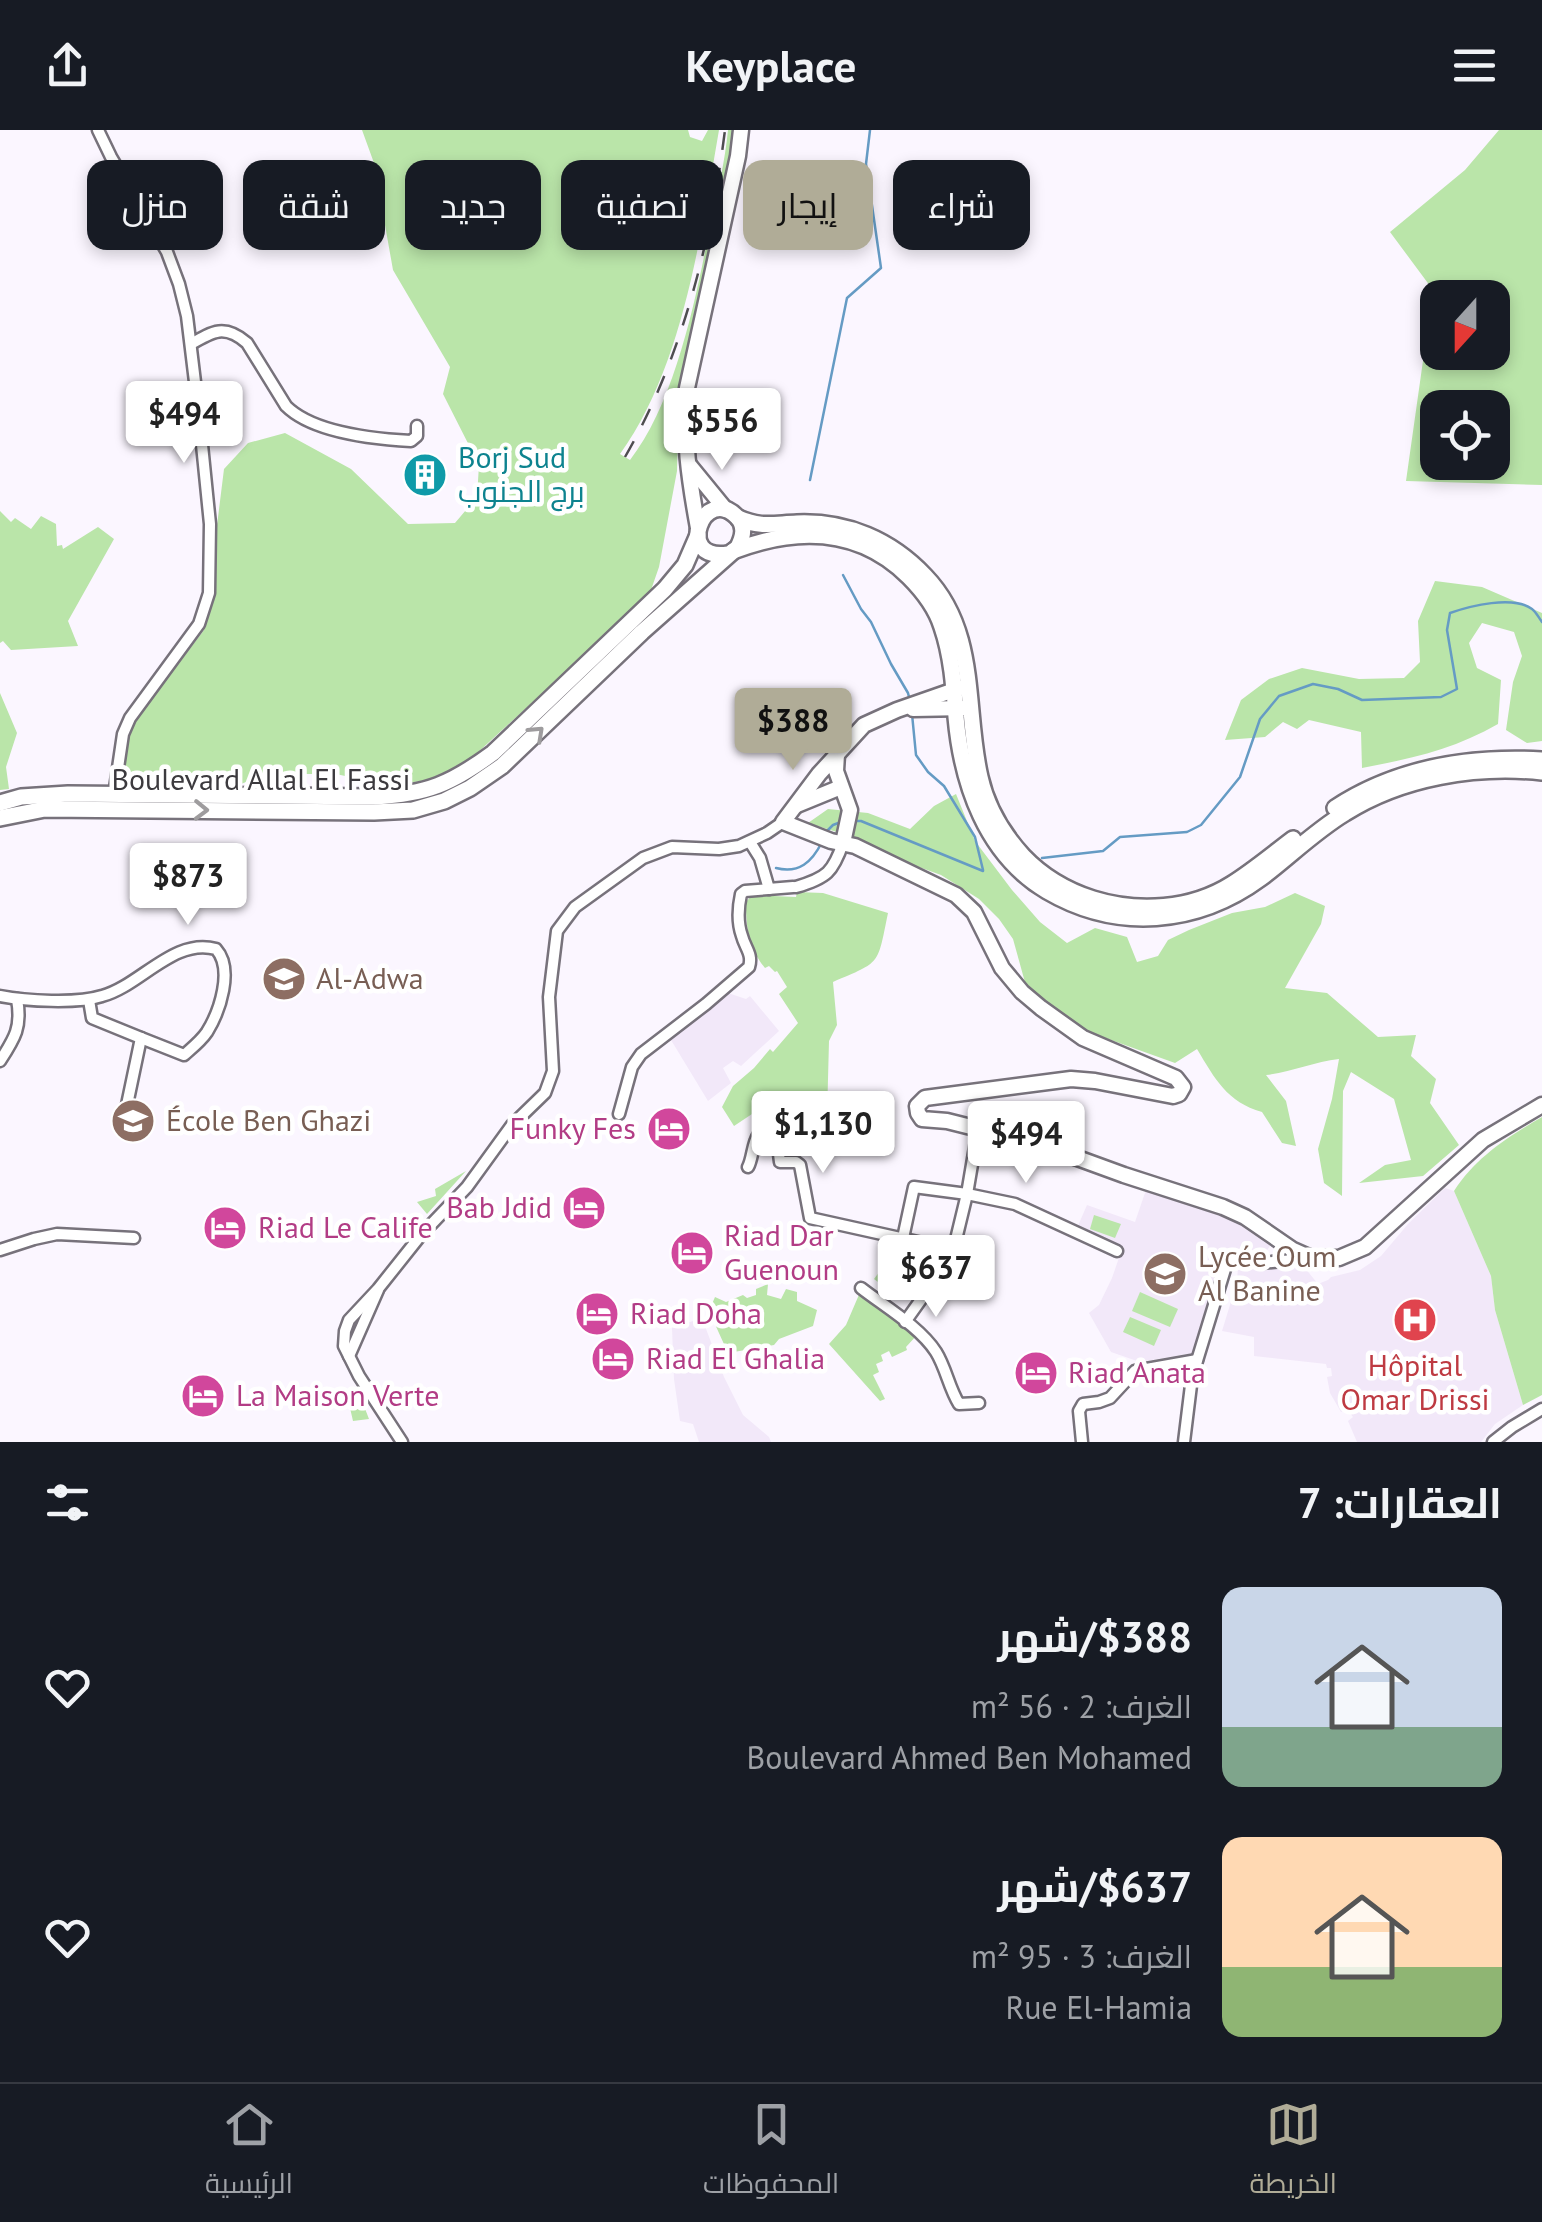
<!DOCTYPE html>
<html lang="ar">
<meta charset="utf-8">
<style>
body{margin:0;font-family:"PT Sans",Cairo,sans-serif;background:#20242c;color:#f1f3f6;direction:rtl;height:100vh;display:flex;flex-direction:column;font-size:38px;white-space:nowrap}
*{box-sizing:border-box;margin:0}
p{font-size:32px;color:#9ea1a6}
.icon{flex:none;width:55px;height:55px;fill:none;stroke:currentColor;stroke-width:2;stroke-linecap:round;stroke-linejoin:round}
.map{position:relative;height:1312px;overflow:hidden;direction:ltr}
.sheet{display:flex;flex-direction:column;background:#171b24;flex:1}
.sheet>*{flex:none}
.banner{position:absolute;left:30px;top:30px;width:1000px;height:90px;direction:rtl;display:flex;gap:20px}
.needle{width:65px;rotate:201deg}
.buttons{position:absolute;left:1420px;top:150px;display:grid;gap:20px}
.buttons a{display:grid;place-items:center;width:90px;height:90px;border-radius:20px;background:#171b24;box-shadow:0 5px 15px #0003;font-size:50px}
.price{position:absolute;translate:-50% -85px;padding:0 22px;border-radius:10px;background:#fff;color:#222;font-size:32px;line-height:65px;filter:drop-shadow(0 2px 5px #0008)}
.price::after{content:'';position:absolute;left:50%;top:60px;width:30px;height:22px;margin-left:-15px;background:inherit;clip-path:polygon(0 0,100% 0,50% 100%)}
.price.current{background:#b0ac97;color:#111}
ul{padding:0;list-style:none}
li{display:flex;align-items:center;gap:30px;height:250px;padding:0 40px}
li span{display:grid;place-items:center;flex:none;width:280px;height:200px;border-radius:20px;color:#555}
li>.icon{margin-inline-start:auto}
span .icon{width:120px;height:120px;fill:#fffc;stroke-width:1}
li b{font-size:42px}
h2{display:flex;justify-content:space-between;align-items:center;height:120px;padding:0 40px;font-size:42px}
.chip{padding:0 35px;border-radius:20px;background:#171b24;box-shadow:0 5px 15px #0003;font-size:35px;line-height:90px}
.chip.current{background:#b0ac97;color:#111}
header{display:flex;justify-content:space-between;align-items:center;height:130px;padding:0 40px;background:#171b24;font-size:45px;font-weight:700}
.tab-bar{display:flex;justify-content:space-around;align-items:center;height:140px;border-top:2px solid #363941;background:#171b24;font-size:28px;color:#9ea1a6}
.tab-bar a{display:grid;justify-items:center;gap:5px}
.tab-bar .current{color:#b0ac97}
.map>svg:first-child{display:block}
.built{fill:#f2e8f9}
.green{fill:#bae5a9;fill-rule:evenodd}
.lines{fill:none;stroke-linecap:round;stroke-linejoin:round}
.stream{stroke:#659bc4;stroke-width:2.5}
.street-casing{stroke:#77727b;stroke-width:15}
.secondary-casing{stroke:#77727b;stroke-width:19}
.primary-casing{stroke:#77727b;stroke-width:20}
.street{stroke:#fff;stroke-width:10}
.secondary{stroke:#fff;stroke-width:14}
.primary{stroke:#fff;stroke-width:15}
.rail{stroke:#4f4d51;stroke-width:2.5;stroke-dasharray:18 18;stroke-linecap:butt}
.oneway{stroke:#9e9c9e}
.labels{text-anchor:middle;stroke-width:9;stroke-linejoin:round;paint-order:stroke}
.culture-label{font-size:30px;fill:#0d838f;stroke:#fff;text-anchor:start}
.street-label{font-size:30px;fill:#3c3a3e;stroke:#fff}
.education-label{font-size:30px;fill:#785e54;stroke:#fff;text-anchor:start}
.hotel-label{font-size:30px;fill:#b23c85;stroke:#fff;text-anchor:start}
.health-label{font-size:30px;fill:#be3a42;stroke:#fff}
</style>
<header><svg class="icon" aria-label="menu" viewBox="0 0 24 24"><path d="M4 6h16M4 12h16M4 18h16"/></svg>Keyplace<svg class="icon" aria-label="share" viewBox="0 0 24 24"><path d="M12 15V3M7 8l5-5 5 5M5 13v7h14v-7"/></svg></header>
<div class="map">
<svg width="1542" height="1312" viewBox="0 0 1542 1312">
<rect width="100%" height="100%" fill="#fbf6ff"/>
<g class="built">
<polygon points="728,863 746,869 750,866 779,901 741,936 733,931 723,938 731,953 708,971 671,910"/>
<polygon points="1445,1058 1454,1061 1491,1146 1495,1180 1523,1275 1495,1294 1481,1312 1357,1312 1348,1291 1353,1287 1347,1279 1341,1282 1330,1263 1327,1247 1332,1246 1331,1238 1327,1238 1326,1234 1254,1226 1254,1207 1222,1201 1237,1152 1238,1136 1247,1139 1249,1133 1260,1135 1305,1138 1318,1154 1328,1150 1331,1147 1360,1140 1381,1126 1408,1094"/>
<polygon points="1146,1060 1231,1085 1231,1088 1271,1114 1261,1130 1223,1121 1193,1223 1140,1232 1111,1222 1089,1183 1099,1175 1112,1148 1122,1119 1077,1098 1087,1075 1135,1092"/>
<polygon points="702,1188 724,1247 743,1285 769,1307 771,1312 699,1312 693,1294 680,1291 674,1249 672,1198"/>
</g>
<g class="green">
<path d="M362,0H688L690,7L702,11L708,0H719C701,104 683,237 620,324L630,330C676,271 697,164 711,91C718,61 725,31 728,0H734L718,91L679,262L677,341L659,437L651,460L640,473L474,626L447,643L423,651L386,655L336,644H266L241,654L222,656L135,654L124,641L126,600L134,586L166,550L204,500L224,339L248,313L285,303L351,339L408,394L455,393L477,367L479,335L443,264L450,237L393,140L374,33Z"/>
<path d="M1499,0H1542V355L1406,351L1433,160L1390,102L1465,40ZM1438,168H1492V222H1438ZM1438,278H1492V332H1438Z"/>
<polygon points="0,381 11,392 15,388 31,399 41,386 56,394 57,416 62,415 63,419 98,397 114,409 68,491 78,516 11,520 3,511 0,513"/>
<path d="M1435,451L1482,457L1542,483V611L1527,613L1506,600L1513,552L1522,526L1514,502L1482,493L1469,513L1477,538L1501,550L1498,594C1455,619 1410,629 1362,638L1361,602L1309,590L1297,599L1283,592L1265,607L1225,610L1241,570L1269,549L1302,538L1359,549L1404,548L1420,532L1418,491Z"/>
<polygon points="0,563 17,603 6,637 9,659 0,660"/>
<path d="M956,664L975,711L1012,760L1040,792L1067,813L1095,798L1127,807L1137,832L1158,826L1168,810L1189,800L1232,783L1265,777L1295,763L1325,776L1321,794L1285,858L1327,863L1378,907L1416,905L1411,926L1436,949L1430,973L1459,1015L1423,1046L1359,1053L1385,1035L1411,1030L1394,969L1351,942L1343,961L1342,1066L1324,1053L1318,1019L1332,969L1339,929C1314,932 1291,942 1266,945L1286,971L1296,1016L1282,1013L1262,982C1227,972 1215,949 1197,919L1175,933L1086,901L1026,856L1013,809L999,789L979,769L941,745L894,728L859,709L808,693L828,679L868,683L910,699L934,676Z"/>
<path d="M797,762L823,763L888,783C877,836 882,831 833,852L837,895L829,911L827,987L812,990L803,980L785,994L773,990L761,993L755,982L734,996L722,977L733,956L754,938L770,919L773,922L798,893L779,864L787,857L777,841L775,842L769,836L765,838C748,817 746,797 746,772L752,765L796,767Z"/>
<path d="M1542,987V1265L1523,1275L1495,1180L1491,1146L1454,1061C1476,1027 1508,1007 1542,987Z"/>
<polygon points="466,1041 427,1084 417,1072 436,1066 435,1059"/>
<polygon points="1094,1085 1121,1094 1115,1108 1090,1099"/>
<polygon points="898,1117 921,1134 898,1167 874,1149"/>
<polygon points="768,1154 767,1165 781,1169 786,1159 797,1162 797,1171 817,1180 813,1196 779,1209 774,1215 728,1223 709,1181 715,1167 726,1172 743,1165 747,1168 756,1165 756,1159"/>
<polygon points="1246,1156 1276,1159 1275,1173 1244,1170"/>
<polygon points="861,1160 917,1205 906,1217 907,1220 892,1227 889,1221 881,1225 883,1231 876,1234 879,1242 873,1245 885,1269 880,1271 829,1214 846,1195"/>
<polygon points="1140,1162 1178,1179 1170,1197 1132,1181"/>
<polygon points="1130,1187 1161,1200 1154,1216 1123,1202"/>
<polygon points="358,1264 366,1267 364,1276 369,1289 353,1291 347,1265"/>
</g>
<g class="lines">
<g class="stream">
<polyline points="810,350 847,168 881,138 866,34 870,0"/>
<polyline points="843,445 861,479 871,492 891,534 908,563 910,571"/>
<polyline points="912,584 916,625 928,642 944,656 975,707 983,740"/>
<polyline points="854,691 861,691 983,741"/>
<polyline points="824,704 833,695 841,692"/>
<path d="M1042,728L1103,721L1120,707L1187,702L1201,695L1240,647L1260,589L1279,566L1313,554L1338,559L1362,570L1441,567L1457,559L1447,500L1450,483C1470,476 1513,465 1532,479C1536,482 1539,488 1542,492"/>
<path d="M776,738C799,744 812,732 822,712"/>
</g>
<defs>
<g id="street">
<polyline points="98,0 111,27 167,122 179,154 187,186 199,285 210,394 209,463 199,494 130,588 123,604 114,665"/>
<path d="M191,214C213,201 225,194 247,213L286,276C313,303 374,309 411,311L417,306V296"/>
<polyline points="750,712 760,728 769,759"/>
<path d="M796,757C827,748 833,742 843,713"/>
<path d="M0,866C26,871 77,874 102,866C140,856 174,807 216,819C234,839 220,881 207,902C201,911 192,918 184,925L141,908"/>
<polyline points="89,870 92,888 141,908 124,989"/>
<path d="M0,931C15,908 22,897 17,869"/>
<path d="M619,984L632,937L641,924L706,874L749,837C753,824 745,818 742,806C737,792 738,778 741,764L745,761L793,757"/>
<path d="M748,1037C755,1025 751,994 774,1001C782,1003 782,1006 785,1012L779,1024L780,1032H796L800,1035L810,1088L954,1120"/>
<polyline points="903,1108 914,1057 967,1064 1015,1074 1117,1121"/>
<polyline points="0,1120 34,1109 57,1104 134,1108"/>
<polyline points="1261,1133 1293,1130 1305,1126"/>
<path d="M861,1158C884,1176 920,1197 936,1222C946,1238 949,1258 959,1274L979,1273"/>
<polyline points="905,1192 952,1126 967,1064 976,1011"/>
<polyline points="349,1226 378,1160"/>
<polyline points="402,1312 359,1246 344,1216 345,1201 349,1190 378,1159 421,1105 467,1057 512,995 545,963 553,941 549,867 557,801 575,777 643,728 672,717 719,719 739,716 767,703 783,692"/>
<polyline points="1082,1312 1079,1281 1083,1274 1099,1272 1110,1268 1135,1241 1197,1230"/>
<polyline points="1184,1312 1192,1247 1226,1136 1234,1128 1249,1130"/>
<polyline points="1493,1312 1512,1297 1542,1279"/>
</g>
<g id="secondary">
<polyline points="690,336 726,380"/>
<path d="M698,398C689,349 683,307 687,258L738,26L741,0"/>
<polyline points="960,558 897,580 864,595 819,644 783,692 831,711 855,716 956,765 974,782 1002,838 1022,862 1041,878 1083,908 1176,948 1183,957 1179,964 1173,966 1095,951 1071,949 925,968 917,976 918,983 922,989 947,991 1039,1014 1124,1045 1223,1077 1245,1087 1293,1120 1311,1128 1339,1128 1365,1117 1483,1010 1542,975"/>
<polyline points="913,579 966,578"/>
<polyline points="837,624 836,641 850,680 843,713"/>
<polyline points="797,675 841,657"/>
</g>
<g id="primary">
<path d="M738,388C761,398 772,394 797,393C847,391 891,410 925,446C979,502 964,579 980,647C987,678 1002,703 1023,726C1043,747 1065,760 1093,769C1138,783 1191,780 1232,754C1253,741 1273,724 1293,709"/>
<path d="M733,421C796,397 859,397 909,447C923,461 936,478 942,497C952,526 954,557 956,587C962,654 986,725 1047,761C1117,802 1197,795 1261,748C1289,727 1315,701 1345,683C1402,647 1476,635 1542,642"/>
<path d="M0,673L21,667L68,664L375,667C427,664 451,654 493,623L665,459L685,435L698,405"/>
<path d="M1335,678C1396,638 1470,626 1542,630"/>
<path d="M0,688L45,679L374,682L413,680L444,671L470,658L502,636L642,502L738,417C743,407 746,396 737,387C704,353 673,432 728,424"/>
</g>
</defs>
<use href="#street" class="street-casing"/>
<use href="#secondary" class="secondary-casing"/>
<use href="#primary" class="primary-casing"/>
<use href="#street" class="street"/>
<use href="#secondary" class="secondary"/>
<use href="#primary" class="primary"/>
<path class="rail" d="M625,327C682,228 711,112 725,0"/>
</g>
<defs><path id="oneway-chevron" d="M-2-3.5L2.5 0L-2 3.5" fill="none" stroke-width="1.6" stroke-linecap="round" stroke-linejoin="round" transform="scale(2.5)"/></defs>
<g class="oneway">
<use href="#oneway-chevron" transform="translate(537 603) rotate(-43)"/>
<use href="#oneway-chevron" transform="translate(201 680) rotate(1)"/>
</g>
<defs>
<symbol id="building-disc" viewBox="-11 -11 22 22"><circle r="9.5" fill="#0f9aa8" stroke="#fff"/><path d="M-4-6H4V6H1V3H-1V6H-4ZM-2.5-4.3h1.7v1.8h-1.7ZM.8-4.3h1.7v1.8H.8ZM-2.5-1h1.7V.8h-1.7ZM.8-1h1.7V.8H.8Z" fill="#fff"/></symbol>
<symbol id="school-disc" viewBox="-11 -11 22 22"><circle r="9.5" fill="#8d6e63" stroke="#fff"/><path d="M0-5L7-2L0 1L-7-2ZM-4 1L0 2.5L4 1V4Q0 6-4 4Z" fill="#fff"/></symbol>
<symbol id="hotel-disc" viewBox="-11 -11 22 22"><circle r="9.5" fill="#d1479c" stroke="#fff"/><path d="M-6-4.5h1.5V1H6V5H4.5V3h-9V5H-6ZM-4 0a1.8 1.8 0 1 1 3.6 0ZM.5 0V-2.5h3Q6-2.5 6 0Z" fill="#fff"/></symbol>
<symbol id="university-disc" viewBox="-11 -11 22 22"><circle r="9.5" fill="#8d6e63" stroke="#fff"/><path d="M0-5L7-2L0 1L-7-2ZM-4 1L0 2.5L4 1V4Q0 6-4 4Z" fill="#fff"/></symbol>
<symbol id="hospital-disc" viewBox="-11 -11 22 22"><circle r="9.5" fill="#e0444e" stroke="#fff"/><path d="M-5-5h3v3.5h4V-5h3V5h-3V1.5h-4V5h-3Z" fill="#fff"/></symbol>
</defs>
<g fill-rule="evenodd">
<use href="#building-disc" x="400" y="320" width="50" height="50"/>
<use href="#school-disc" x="259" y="824" width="50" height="50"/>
<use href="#school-disc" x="108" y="966" width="50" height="50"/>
<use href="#hotel-disc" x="644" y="974" width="50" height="50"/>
<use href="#hotel-disc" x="559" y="1053" width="50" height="50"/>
<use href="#hotel-disc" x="200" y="1073" width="50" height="50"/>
<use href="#hotel-disc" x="667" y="1098" width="50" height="50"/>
<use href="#university-disc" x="1140" y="1119" width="50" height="50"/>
<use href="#hotel-disc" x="572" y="1159" width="50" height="50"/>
<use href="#hospital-disc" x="1390" y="1165" width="50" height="50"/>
<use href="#hotel-disc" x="588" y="1204" width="50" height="50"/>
<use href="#hotel-disc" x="1011" y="1218" width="50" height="50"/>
<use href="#hotel-disc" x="178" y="1241" width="50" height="50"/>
</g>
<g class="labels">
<g class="culture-label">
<text x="458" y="338">Borj Sud<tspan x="458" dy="34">برج الجنوب</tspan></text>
</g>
<g class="street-label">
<text x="261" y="660">Boulevard Allal El Fassi</text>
</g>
<g class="education-label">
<text x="316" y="859">Al-Adwa</text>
<text x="166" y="1001">École Ben Ghazi</text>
<text x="1198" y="1137">Lycée Oum<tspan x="1198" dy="34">Al Banine</tspan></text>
</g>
<g class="hotel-label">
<text x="636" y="1009" text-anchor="end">Funky Fes</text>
<text x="552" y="1088" text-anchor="end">Bab Jdid</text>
<text x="258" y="1108">Riad Le Calife</text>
<text x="724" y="1116">Riad Dar<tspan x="724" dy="34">Guenoun</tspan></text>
<text x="630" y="1194">Riad Doha</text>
<text x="646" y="1239">Riad El Ghalia</text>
<text x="1068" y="1253">Riad Anata</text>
<text x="236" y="1276">La Maison Verte</text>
</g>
<g class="health-label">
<text x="1415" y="1246">Hôpital<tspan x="1415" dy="34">Omar Drissi</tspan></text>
</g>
</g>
</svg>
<div class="buttons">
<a><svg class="needle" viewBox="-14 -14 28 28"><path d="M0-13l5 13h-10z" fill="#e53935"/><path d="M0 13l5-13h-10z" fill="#9ea1a6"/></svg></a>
<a><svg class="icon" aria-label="locate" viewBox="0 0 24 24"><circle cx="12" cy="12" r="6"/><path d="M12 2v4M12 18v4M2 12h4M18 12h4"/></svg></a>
</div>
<b class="price" style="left:184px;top:336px">$494</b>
<b class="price" style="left:722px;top:343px">$556</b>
<b class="price current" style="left:793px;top:643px">$388</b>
<b class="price" style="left:188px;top:798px">$873</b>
<b class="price" style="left:823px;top:1046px">$1,130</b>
<b class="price" style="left:1026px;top:1056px">$494</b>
<b class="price" style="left:936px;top:1190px">$637</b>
<div class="banner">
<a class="chip">شراء</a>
<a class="chip current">إيجار</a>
<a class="chip">تصفية</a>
<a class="chip">جديد</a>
<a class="chip">شقة</a>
<a class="chip">منزل</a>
</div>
</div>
<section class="sheet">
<h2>العقارات: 7<svg class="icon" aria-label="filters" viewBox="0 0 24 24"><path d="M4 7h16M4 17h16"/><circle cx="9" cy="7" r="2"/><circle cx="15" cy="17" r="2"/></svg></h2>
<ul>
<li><span style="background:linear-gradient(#c9d6e8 70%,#7fa58c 0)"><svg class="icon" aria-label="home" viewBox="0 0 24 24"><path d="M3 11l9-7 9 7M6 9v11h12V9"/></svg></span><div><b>$388/شهر</b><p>الغرف: 2 · 56 m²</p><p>Boulevard Ahmed Ben Mohamed</p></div><svg class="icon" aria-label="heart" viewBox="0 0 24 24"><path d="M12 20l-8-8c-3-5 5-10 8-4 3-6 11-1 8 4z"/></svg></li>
<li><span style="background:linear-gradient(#ffd9b3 65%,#8fb573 0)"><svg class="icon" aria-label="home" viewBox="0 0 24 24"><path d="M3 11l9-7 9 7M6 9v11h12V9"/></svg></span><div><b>$637/شهر</b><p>الغرف: 3 · 95 m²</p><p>Rue El-Hamia</p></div><svg class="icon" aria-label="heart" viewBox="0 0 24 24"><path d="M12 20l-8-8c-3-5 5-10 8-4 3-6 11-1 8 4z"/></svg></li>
</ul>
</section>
<nav class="tab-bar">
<a class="current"><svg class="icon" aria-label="map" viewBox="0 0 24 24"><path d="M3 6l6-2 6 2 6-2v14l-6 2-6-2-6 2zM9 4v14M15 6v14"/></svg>الخريطة</a>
<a><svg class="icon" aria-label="saved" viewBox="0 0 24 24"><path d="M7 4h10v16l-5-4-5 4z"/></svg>المحفوظات</a>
<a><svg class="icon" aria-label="home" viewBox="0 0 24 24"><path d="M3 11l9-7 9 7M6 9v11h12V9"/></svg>الرئيسية</a>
</nav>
